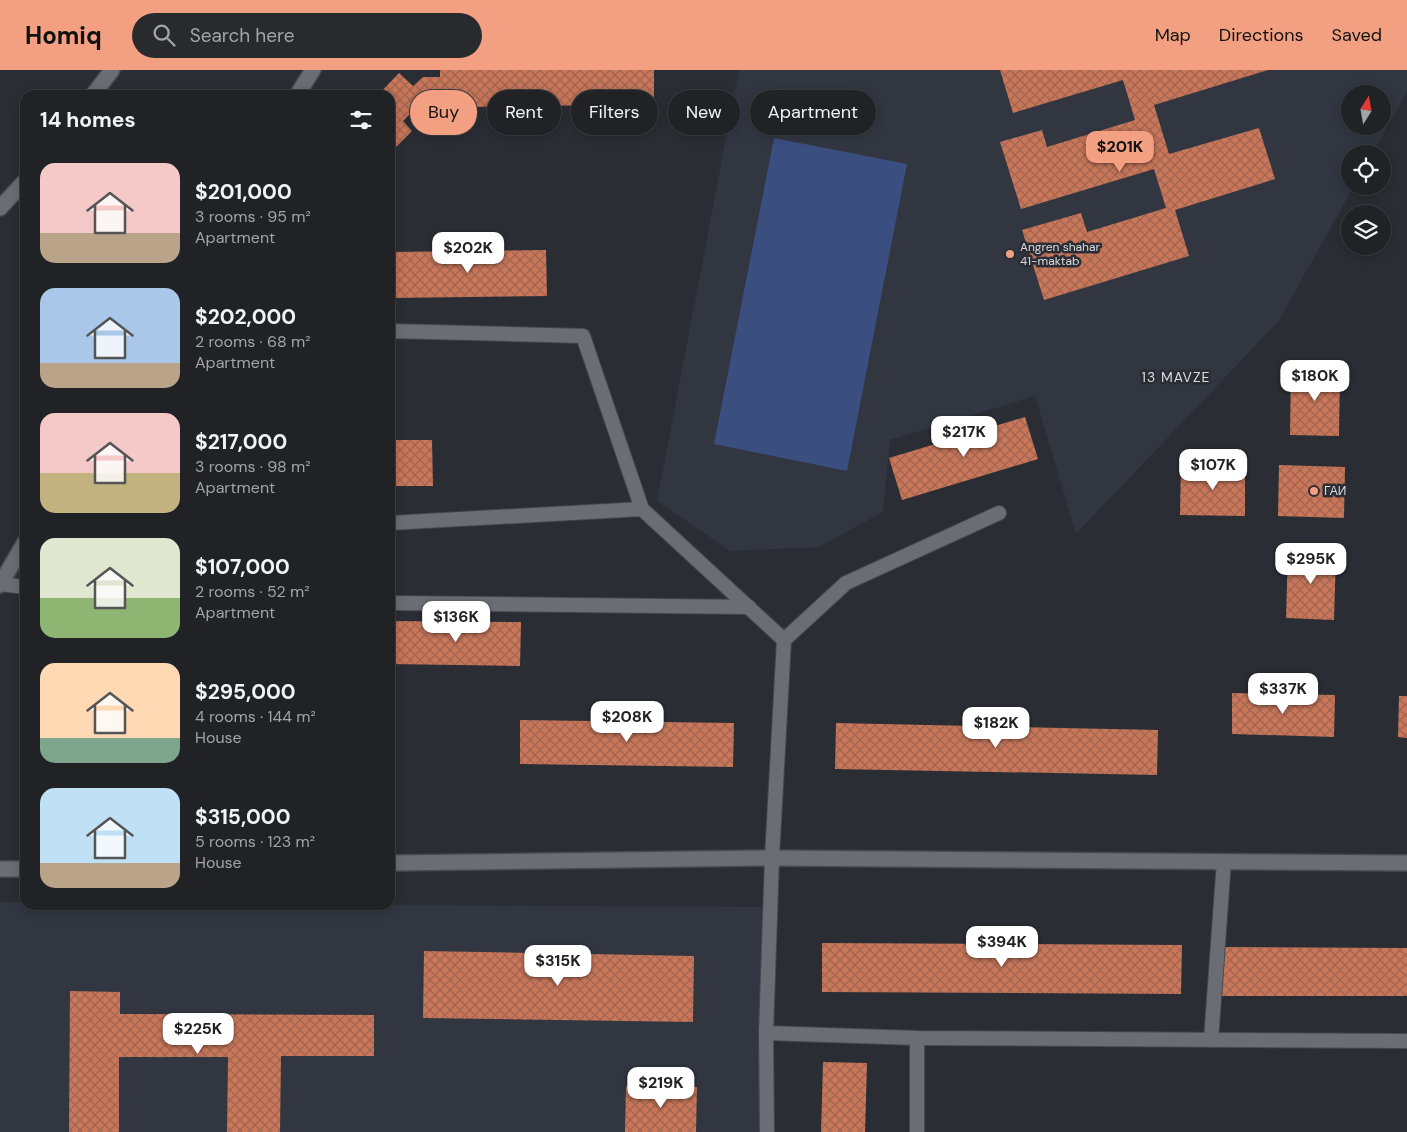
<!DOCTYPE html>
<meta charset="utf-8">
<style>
body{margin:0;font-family:"DM Sans",sans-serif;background:#282a2e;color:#f1f3f6;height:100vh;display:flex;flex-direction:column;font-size:19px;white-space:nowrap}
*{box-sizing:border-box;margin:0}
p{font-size:16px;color:#a2a4a7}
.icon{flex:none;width:28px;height:28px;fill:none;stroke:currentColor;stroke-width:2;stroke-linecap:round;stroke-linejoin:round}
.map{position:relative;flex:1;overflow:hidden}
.details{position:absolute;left:20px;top:20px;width:375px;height:820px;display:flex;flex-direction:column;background:#202226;border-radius:15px;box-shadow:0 2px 12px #0003,0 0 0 1px #3d3f43}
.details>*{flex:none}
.top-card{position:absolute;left:410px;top:20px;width:475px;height:45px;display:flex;gap:10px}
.needle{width:32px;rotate:11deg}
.fabs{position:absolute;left:1341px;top:15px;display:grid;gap:10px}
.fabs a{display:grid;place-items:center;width:50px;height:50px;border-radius:50%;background:#202226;box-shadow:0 2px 12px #0003,0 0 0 1px #3d3f43;font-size:25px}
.price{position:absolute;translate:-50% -42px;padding:0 11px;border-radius:10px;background:#fff;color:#222;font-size:16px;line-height:32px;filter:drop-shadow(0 1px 2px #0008)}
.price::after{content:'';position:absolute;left:50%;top:30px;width:15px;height:11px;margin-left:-8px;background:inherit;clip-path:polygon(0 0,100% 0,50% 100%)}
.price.selected{background:#f39f82;color:#111}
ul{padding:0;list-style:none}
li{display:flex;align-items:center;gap:15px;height:125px;padding:0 20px}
li span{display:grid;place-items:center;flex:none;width:140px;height:100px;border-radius:15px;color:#555}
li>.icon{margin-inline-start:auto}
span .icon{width:60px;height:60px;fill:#fffc;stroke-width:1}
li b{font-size:21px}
h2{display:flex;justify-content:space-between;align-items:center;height:60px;padding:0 20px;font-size:21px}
.pill{padding:0 18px;border-radius:22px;background:#202226;box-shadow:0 2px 12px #0003,0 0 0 1px #3d3f43;font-size:18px;line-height:45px}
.pill.selected{background:#f39f82;color:#111}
header{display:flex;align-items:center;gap:30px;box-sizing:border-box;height:70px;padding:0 25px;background:#f39f82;color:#111}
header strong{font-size:24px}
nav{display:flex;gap:28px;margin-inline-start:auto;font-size:18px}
.search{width:350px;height:45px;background:#282a2e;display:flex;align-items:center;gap:12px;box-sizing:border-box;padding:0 18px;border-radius:28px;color:#a2a4a7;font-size:19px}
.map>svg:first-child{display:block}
.built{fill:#313641;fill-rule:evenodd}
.garden{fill:#3b4e80}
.building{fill:url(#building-cross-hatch)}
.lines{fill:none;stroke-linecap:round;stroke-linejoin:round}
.lane-casing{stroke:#47484e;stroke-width:16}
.street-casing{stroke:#47484e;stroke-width:18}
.secondary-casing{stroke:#47484e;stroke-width:18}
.lane{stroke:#6a6d74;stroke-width:14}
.street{stroke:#6a6d74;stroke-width:15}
.secondary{stroke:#6a6d74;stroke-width:15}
.poi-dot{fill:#f39f82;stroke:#2a2d33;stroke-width:2}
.labels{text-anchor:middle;stroke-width:5;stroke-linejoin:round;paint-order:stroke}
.poi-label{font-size:12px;fill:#dadbdf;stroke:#2a2d33;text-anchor:start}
.neighbourhood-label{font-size:14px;letter-spacing:1px;fill:#dadbdf;stroke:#2a2d33}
</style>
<header>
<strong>Homiq</strong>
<div class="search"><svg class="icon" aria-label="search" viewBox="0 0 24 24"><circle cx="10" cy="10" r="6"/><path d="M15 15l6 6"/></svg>Search here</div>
<nav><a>Map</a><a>Directions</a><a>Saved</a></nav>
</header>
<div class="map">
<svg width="1407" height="1062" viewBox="0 0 1407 1062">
<defs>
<pattern id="building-cross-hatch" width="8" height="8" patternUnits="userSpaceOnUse" patternTransform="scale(1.25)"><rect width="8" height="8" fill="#c97659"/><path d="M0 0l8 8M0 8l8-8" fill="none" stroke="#a06652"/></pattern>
</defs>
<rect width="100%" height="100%" fill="#2a2d33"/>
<g class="built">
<path d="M739,0H1407V22L1372,84H1350V116H1354L1278,252L1076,464L1035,326L890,370L883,442L819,477L730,481L657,431ZM1350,24H1382V56H1350Z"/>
<polygon points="0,832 25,832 25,835 390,835 773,837 766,1062 0,1062"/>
</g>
<polygon class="garden" points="774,68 907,94 847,401 714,374"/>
<g class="building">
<polygon points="440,0 654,0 654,34 470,37 470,26 440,27 440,20 427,21 422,26 425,29 403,51 412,61 390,83 390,25 378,25 399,3 413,16 423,7 440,7"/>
<polygon points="1000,0 1268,0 1154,35 1169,84 1259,58 1275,109 1175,140 1189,186 1044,230 1022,160 1081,143 1087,162 1166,138 1154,99 1021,139 1000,72 1042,60 1047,77 1135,50 1123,10 1013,43"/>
<polygon points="546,180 547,226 390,228 390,182"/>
<polygon points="1291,298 1340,299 1339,366 1290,365"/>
<polygon points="1025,347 1038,389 902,430 889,388"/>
<polygon points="390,370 432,370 433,416 390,416"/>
<polygon points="1181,395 1245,396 1245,446 1180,445"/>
<polygon points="1279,395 1345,397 1344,448 1278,446"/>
<polygon points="1288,480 1336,482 1334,550 1286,548"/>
<polygon points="390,551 521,552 520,596 390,594"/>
<polygon points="1232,623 1335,625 1334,667 1232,664"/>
<polygon points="1399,626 1407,626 1407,668 1398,667"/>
<polygon points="520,650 734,653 733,697 520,694"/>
<polygon points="836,653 1158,660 1157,705 835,699"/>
<polygon points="822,873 1182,875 1181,924 822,922"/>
<polygon points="1221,877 1407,878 1407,926 1221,926"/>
<polygon points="424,881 694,886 693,952 423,948"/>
<polygon points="70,921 120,922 120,944 374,945 374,986 281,986 280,1062 227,1062 228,987 119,987 119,1062 69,1062"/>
<polygon points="823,992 867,993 865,1062 821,1062"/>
<polygon points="626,1016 697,1017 696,1062 625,1062"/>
</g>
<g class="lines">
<defs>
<g id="lane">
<polyline points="390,261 583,266 642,439 784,570"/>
<polyline points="390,453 642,439"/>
<polyline points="0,514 25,517"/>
<polyline points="390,533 749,537"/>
<polyline points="766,963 917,968 1407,971"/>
<polyline points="917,968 917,1062"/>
<polyline points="1211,970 1224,791"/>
<polyline points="767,1062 766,963 772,788 784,570 846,513 999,443"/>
</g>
<g id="street">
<polyline points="93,25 112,0"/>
<polyline points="297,25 313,0"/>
<polyline points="0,138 25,111"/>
<polyline points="0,515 25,472"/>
</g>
<g id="secondary">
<polyline points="390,793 772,788 1407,793"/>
<polyline points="0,799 25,799"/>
</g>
</defs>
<use href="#lane" class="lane-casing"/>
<use href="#street" class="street-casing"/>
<use href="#secondary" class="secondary-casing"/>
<use href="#lane" class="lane"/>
<use href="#street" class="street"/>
<use href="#secondary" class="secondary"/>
</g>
<g class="poi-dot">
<circle cx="1010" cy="184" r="5"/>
<circle cx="1314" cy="421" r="5"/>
</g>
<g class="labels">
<g class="poi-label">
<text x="1020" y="181">Angren shahar<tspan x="1020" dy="14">41-maktab</tspan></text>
<text x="1324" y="425">ГАИ</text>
</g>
<g class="neighbourhood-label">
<text x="1176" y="312">13 MAVZE</text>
</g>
</g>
</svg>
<div class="fabs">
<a><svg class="needle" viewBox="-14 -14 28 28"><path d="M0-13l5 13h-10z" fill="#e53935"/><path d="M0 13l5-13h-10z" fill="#a2a4a7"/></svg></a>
<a><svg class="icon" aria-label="locate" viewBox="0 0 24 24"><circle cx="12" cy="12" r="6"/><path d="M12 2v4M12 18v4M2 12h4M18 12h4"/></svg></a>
<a><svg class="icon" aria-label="layers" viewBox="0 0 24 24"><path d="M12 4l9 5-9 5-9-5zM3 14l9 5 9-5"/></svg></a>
</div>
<b class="price selected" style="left:1120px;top:103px">$201K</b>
<b class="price" style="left:468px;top:204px">$202K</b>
<b class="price" style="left:1315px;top:332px">$180K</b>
<b class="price" style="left:964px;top:388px">$217K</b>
<b class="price" style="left:1213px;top:421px">$107K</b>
<b class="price" style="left:1311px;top:515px">$295K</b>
<b class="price" style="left:456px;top:573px">$136K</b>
<b class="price" style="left:1283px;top:645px">$337K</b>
<b class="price" style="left:627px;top:673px">$208K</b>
<b class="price" style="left:996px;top:679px">$182K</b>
<b class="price" style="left:1002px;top:898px">$394K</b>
<b class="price" style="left:558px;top:917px">$315K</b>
<b class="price" style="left:198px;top:985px">$225K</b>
<b class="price" style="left:661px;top:1039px">$219K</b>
<div class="top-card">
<a class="pill selected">Buy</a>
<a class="pill">Rent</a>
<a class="pill">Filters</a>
<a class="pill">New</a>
<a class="pill">Apartment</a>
</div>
<section class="details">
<h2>14 homes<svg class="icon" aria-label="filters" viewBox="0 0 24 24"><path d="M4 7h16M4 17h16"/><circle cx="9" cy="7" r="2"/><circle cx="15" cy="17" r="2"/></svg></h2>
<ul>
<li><span style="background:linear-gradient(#f6c9c9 70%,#b9a48a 0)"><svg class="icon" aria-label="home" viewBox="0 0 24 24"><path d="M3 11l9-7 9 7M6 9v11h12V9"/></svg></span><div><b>$201,000</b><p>3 rooms · 95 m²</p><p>Apartment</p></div></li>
<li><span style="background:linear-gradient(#a9c7e8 75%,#b9a48a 0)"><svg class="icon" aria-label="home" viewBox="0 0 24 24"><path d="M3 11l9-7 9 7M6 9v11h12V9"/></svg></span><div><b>$202,000</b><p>2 rooms · 68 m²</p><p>Apartment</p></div></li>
<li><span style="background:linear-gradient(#f6c9c9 60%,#c2b280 0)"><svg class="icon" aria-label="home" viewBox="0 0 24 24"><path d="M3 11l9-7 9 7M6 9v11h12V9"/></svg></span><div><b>$217,000</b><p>3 rooms · 98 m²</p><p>Apartment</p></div></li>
<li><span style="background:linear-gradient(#dfe7d0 60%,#8fb573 0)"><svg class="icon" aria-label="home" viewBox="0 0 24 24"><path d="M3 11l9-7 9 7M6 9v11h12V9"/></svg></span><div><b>$107,000</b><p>2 rooms · 52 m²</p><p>Apartment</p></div></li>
<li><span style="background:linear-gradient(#ffd9b3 75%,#7fa58c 0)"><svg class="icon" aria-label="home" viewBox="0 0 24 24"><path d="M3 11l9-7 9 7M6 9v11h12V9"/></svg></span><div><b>$295,000</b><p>4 rooms · 144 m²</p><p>House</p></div></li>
<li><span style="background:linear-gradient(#bfe0f5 75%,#b9a48a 0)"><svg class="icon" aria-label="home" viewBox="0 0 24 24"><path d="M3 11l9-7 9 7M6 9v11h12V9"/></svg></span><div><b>$315,000</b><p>5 rooms · 123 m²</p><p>House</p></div></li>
</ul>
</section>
</div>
